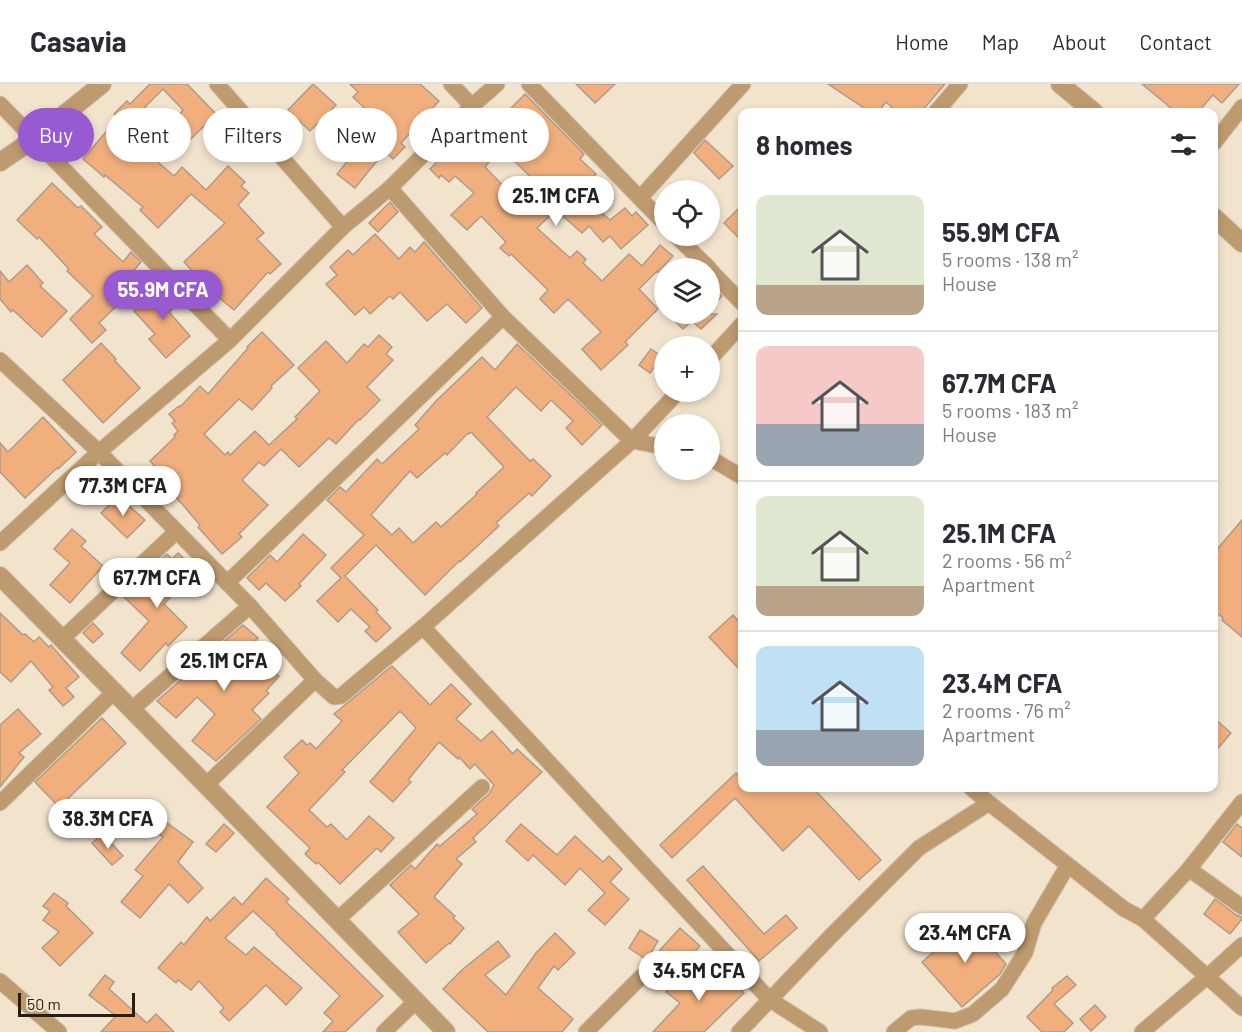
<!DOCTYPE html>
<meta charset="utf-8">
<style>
body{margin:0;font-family:Barlow,sans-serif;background:#f7f7f7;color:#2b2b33;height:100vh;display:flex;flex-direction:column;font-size:22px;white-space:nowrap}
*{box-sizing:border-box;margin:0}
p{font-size:20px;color:#7c7c81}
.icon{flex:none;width:33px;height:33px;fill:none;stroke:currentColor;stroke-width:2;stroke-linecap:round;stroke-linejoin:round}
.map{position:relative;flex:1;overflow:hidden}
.details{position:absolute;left:738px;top:24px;width:480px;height:684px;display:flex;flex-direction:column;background:#fff;border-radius:12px;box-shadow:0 3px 9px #0003}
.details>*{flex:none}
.banner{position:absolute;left:18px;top:24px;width:570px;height:54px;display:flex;gap:12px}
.fabs{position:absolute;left:654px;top:96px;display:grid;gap:12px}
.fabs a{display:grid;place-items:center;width:66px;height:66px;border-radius:50%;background:#fff;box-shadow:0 3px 9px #0003;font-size:30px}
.scale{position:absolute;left:18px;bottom:15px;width:117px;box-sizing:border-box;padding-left:6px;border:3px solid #241f17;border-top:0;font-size:16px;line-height:21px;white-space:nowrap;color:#241f17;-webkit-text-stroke:4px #f2e3cd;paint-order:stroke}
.price{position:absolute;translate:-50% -51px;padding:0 14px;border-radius:21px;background:#fff;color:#222;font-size:20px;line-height:39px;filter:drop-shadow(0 2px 3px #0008)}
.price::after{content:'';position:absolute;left:50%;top:36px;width:18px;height:14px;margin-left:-9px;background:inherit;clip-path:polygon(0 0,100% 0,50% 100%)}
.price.current{background:#985ad1;color:#fff}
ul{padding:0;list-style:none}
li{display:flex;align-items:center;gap:18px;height:150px;padding:0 18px}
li+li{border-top:2px solid #e1e1e2}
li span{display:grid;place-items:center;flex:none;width:168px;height:120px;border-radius:12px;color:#555}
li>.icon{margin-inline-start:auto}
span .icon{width:72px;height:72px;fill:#fffc;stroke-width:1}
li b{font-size:26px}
h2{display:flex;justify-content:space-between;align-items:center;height:72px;padding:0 18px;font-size:26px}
.chip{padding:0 21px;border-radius:27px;background:#fff;box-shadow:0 3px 9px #0003;font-size:21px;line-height:54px}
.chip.current{background:#985ad1;color:#fff}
header{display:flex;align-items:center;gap:36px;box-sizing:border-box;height:84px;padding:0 30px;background:#fff;border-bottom:2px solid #e1e1e2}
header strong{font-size:28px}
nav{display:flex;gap:33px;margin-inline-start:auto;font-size:21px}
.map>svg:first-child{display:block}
.building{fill:#f1af7d;stroke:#af9a8b;stroke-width:1.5;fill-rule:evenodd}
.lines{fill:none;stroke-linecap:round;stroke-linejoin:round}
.minor-casing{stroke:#cdc0ac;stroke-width:17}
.tertiary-casing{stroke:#cdc0ac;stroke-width:20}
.minor{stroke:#be9a6f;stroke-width:15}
.tertiary{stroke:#be9a6f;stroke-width:18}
</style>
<header>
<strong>Casavia</strong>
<nav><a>Home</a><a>Map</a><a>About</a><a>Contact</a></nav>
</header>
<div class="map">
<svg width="1242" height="948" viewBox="0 0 1242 948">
<rect width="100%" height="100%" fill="#f2e3cd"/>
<g class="building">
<polygon points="150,0 187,0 216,30 187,59 169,41 183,26 163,5 145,23 160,39 138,61 174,92 182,83 206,106 228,82 245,98 241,102 249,109 238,121 264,149 257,155 281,180 270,190 268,188 234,226 211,207 184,178 225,139 191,110 158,144 140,126 143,123 105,91 104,93 83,75 118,34 114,30 127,17 130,20"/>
<polygon points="313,0 336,21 310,47 288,26"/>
<polygon points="350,0 420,0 439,17 401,59 405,63 393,75 385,67 355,104 337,90 368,51 366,49 378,37 353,13 358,8"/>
<polygon points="576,0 615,0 595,19"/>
<polygon points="828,0 945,0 921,28 897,28 886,18 878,28 870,28"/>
<polygon points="1142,0 1239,0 1222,19 1213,11 1198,28 1176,28"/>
<polygon points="525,10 584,70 580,75 596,90 578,108 610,136 625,124 632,132 636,128 648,141 621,165 610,152 603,158 589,142 582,149 556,126 537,144 570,174 577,167 586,175 583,179 602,197 629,170 642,182 660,161 673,172 658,188 657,187 639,205 658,225 625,258 628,261 601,286 582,265 601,248 568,215 554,229 540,215 548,206 511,170 509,172 500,164 506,158 481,132 467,146 451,131 474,109 455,92 449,98 441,91 439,94 430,85 460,54 459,53 469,42 498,67 485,83 520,119 538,100 511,74 532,53 507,28"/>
<polygon points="705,56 733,82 719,95 694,69"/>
<polygon points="52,99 78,124 81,122 102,143 94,150 123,178 131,168 141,178 122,201 130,209 99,239 106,246 92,259 70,235 93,212 67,187 69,185 39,153 37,155 17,136"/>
<polygon points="390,118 398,128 378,148 369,139"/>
<polygon points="742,121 742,157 724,139"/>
<polygon points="375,150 399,175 410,163 415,168 424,158 482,224 466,239 447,220 427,237 400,208 393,215 390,212 370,230 364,223 355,231 326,200 337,191 330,183 348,166 353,171"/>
<polygon points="27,181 43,199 40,202 67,227 42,253 13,226 11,228 0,215 0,187 9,198"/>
<polygon points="710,199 722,212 710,225"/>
<polygon points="162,201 179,218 169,228 190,252 166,274 149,255 155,250 134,227"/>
<polygon points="668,230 717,230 701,245 692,237 683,245"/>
<polygon points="262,248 294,281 271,302 272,304 252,326 239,315 204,350 225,371 228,368 230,371 255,347 269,361 297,335 295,333 320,307 298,284 326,257 347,279 364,260 368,263 379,251 392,263 386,270 393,276 367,303 380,316 360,336 359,335 336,360 329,354 299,383 281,365 264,382 259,378 242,396 268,421 239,450 242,453 222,470 198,443 200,441 182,420 161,397 165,393 150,377 175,353 174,351 178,347 172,339 175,337 169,330 179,322 180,323 200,302 208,310 248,264 247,263"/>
<polygon points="101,259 116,275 115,277 140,304 103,339 63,296"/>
<path d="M517,260L602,341L582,361L566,344L573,337L551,316L541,327L516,303L487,333L530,377L533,375L551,392L532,412L529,409L496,439L499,442L460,478L459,477L425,511L376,461L345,492L378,526L376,528L391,544L376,558L365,547L370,543L351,525L338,538L317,517L341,494L331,484L364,451L327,416L340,403L346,408L377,375L382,380L419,345L415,341L436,317L482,273L495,286ZM471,348L504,383L476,409L477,410L441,443L436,438L413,459L399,444L392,451L371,431L410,387L417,394L445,369L447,371L468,349L469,350Z"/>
<polygon points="651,265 662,273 650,289 639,281"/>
<polygon points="43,333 76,368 58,385 57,384 25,414 0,388 0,359 8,368"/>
<polygon points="118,412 145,436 127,454 101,429"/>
<polygon points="1242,436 1242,553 1222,536 1223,534 1214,526 1214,469"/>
<polygon points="72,445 86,457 81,462 103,482 70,519 50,501 70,479 54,465"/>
<polygon points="303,450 326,471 299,500 301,502 285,517 266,499 259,506 247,494 270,471 277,478"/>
<polygon points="178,469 196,486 164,520 187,543 168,562 166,559 140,587 121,569 149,537 123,512 167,470 172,475"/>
<polygon points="0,529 23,551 25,550 34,558 39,553 49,563 51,561 79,593 66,604 74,613 63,622 49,606 53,603 31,577 11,598 0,588"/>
<polygon points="733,531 742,541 742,588 709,553"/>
<polygon points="93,539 103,550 93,559 83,549"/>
<polygon points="243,541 258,554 247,566 279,592 266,607 269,609 252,626 261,635 216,677 192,657 215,630 197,613 176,634 157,617"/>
<polygon points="392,582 430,621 451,600 471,620 456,635 481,657 492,647 513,670 517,665 542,688 473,754 476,758 456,775 462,780 434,813 455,832 453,834 464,844 450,860 449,859 426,879 398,848 419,830 390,801 411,781 415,785 437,760 440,762 477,730 472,725 489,710 494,701 475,680 470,685 459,673 458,675 439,658 408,696 411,698 393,718 370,698 416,644 400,627 342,686 345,688 309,726 327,743 331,740 347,756 369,732 394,754 381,768 377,764 340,800 318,778 316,780 305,770 310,764 267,723 299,689 284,673 302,656 307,661 310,659 316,665 342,637 334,630"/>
<polygon points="18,625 41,650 19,669 24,673 0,703 0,641"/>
<polygon points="102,634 126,659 59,723 35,698"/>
<polygon points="1214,634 1231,649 1214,669"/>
<polygon points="736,689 742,696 742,704 813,704 881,776 859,796 809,742 783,767 735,714 672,774 660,761"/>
<polygon points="166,738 193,758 178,778 203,804 188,819 169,800 140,834 121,818 143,792 135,786 163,753 157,749"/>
<polygon points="224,740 234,749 216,768 206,760"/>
<polygon points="521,740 557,771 575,752 603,778 609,772 622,785 610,798 629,815 605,841 588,826 605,809 580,784 565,801 533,771 528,777 506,757"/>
<polygon points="1237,740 1242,744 1242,773 1223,758"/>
<polygon points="103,750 123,772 112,781 92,759"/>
<polygon points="703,782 764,850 786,831 797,844 759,877 687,796"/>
<polygon points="266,794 289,815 286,818 321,851 383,912 345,948 323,948 333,937 324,929 340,912 276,850 277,849 253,827 225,854 246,871 254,863 302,904 286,921 266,901 229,937 220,928 224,924 199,897 191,906 178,896 176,899 158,884 181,858 184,861 207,833 210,837 234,813 242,821"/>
<polygon points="54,809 68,819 66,822 93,849 60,882 42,864 59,848 43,836 50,827 43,822"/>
<polygon points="1215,815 1236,831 1242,833 1242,835 1230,850 1204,830"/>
<polygon points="968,838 980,851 985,848 995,860 991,863 1006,880 1000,890 962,923 922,878"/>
<polygon points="680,844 700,862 680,884 660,866"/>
<polygon points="640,846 658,857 647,876 629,864"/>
<polygon points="555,849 575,869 558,886 554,882 538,904 573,935 562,948 488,948 443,905 463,885 498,857 510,872 485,891 506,911 536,869"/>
<polygon points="691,879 717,901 727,891 744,909 704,948 653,948 680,919 666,908"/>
<polygon points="105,891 114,898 109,905 147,939 156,930 174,948 101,948 116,932 89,911"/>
<polygon points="1067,892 1076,901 1054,920 1073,939 1064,948 1042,948 1027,933 1053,906 1052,904"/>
<polygon points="1095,921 1106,933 1091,947 1080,935"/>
</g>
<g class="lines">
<defs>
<g id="minor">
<polyline points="217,0 343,143"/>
<polyline points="451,0 472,22"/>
<polyline points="529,0 664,139"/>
<polyline points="0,20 230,256"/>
<polyline points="936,28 960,0"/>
<polyline points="1214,59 1242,23"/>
<polyline points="390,104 503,233 632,357 664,363"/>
<polyline points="640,114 743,0"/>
<polyline points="676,152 709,184"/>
<polyline points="710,186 742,219"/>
<polyline points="710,275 742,240"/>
<polyline points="0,276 99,368 250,522 315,596 334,613 341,612 423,543 632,357 678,308"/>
<polyline points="710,374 742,393"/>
<polyline points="0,459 99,368 230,256 343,143 390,104 472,22 497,0"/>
<polyline points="227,499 503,233"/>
<polyline points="423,543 769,915 820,948"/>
<polyline points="62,555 176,448"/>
<polyline points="131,626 250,522"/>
<polyline points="206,701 315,596"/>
<polyline points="971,704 989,719 1124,825 1143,835 1242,924"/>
<polyline points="0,719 114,608"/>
<polyline points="1189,785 1242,823"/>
<polyline points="1143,835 1189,785 1242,718"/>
<polyline points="337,836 482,703"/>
<polyline points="0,897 59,948"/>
<polyline points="384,948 416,917"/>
<polyline points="586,948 641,893"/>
<polyline points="739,948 830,853 919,764 989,719"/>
<polyline points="894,948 911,934 921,933 955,937 973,930 1002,905 1025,869 1034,839 1068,781"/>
<polyline points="1142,948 1208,892 1242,861"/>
</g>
<g id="tertiary">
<polyline points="1060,0 1094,28"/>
<polyline points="0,78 34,55 102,0"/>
<polyline points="1214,133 1242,159"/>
<polyline points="0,492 206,701 446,948"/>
</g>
</defs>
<use href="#minor" class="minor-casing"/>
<use href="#tertiary" class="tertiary-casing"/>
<use href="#minor" class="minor"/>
<use href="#tertiary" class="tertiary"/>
</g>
</svg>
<div class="fabs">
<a><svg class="icon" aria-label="locate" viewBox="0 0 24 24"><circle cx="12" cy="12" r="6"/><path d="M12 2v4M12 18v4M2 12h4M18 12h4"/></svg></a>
<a><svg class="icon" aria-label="layers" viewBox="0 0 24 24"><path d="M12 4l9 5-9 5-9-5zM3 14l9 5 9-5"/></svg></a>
<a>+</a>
<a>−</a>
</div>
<div class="scale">50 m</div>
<b class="price" style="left:556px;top:143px">25.1M CFA</b>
<b class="price current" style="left:163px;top:237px">55.9M CFA</b>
<b class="price" style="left:123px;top:433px">77.3M CFA</b>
<b class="price" style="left:157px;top:525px">67.7M CFA</b>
<b class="price" style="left:224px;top:608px">25.1M CFA</b>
<b class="price" style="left:108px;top:766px">38.3M CFA</b>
<b class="price" style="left:965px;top:880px">23.4M CFA</b>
<b class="price" style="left:699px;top:918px">34.5M CFA</b>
<div class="banner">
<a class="chip current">Buy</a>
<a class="chip">Rent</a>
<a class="chip">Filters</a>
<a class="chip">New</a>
<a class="chip">Apartment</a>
</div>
<section class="details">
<h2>8 homes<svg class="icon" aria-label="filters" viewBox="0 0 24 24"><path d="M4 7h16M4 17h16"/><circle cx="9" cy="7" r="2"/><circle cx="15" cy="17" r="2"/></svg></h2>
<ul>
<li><span style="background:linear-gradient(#dfe7d0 75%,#b9a48a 0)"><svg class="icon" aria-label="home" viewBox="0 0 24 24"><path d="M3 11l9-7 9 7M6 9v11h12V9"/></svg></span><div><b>55.9M CFA</b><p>5 rooms · 138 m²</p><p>House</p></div></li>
<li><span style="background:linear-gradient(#f6c9c9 65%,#9aa5b1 0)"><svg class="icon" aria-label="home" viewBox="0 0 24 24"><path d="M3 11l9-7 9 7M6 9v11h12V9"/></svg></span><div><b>67.7M CFA</b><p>5 rooms · 183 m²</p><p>House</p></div></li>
<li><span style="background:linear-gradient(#dfe7d0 75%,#b9a48a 0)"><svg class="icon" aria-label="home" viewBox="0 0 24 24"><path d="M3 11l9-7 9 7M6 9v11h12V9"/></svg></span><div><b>25.1M CFA</b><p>2 rooms · 56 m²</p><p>Apartment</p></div></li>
<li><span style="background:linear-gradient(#bfe0f5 70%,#9aa5b1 0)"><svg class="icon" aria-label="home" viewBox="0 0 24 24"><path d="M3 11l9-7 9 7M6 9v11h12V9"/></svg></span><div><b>23.4M CFA</b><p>2 rooms · 76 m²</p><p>Apartment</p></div></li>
</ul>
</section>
</div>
